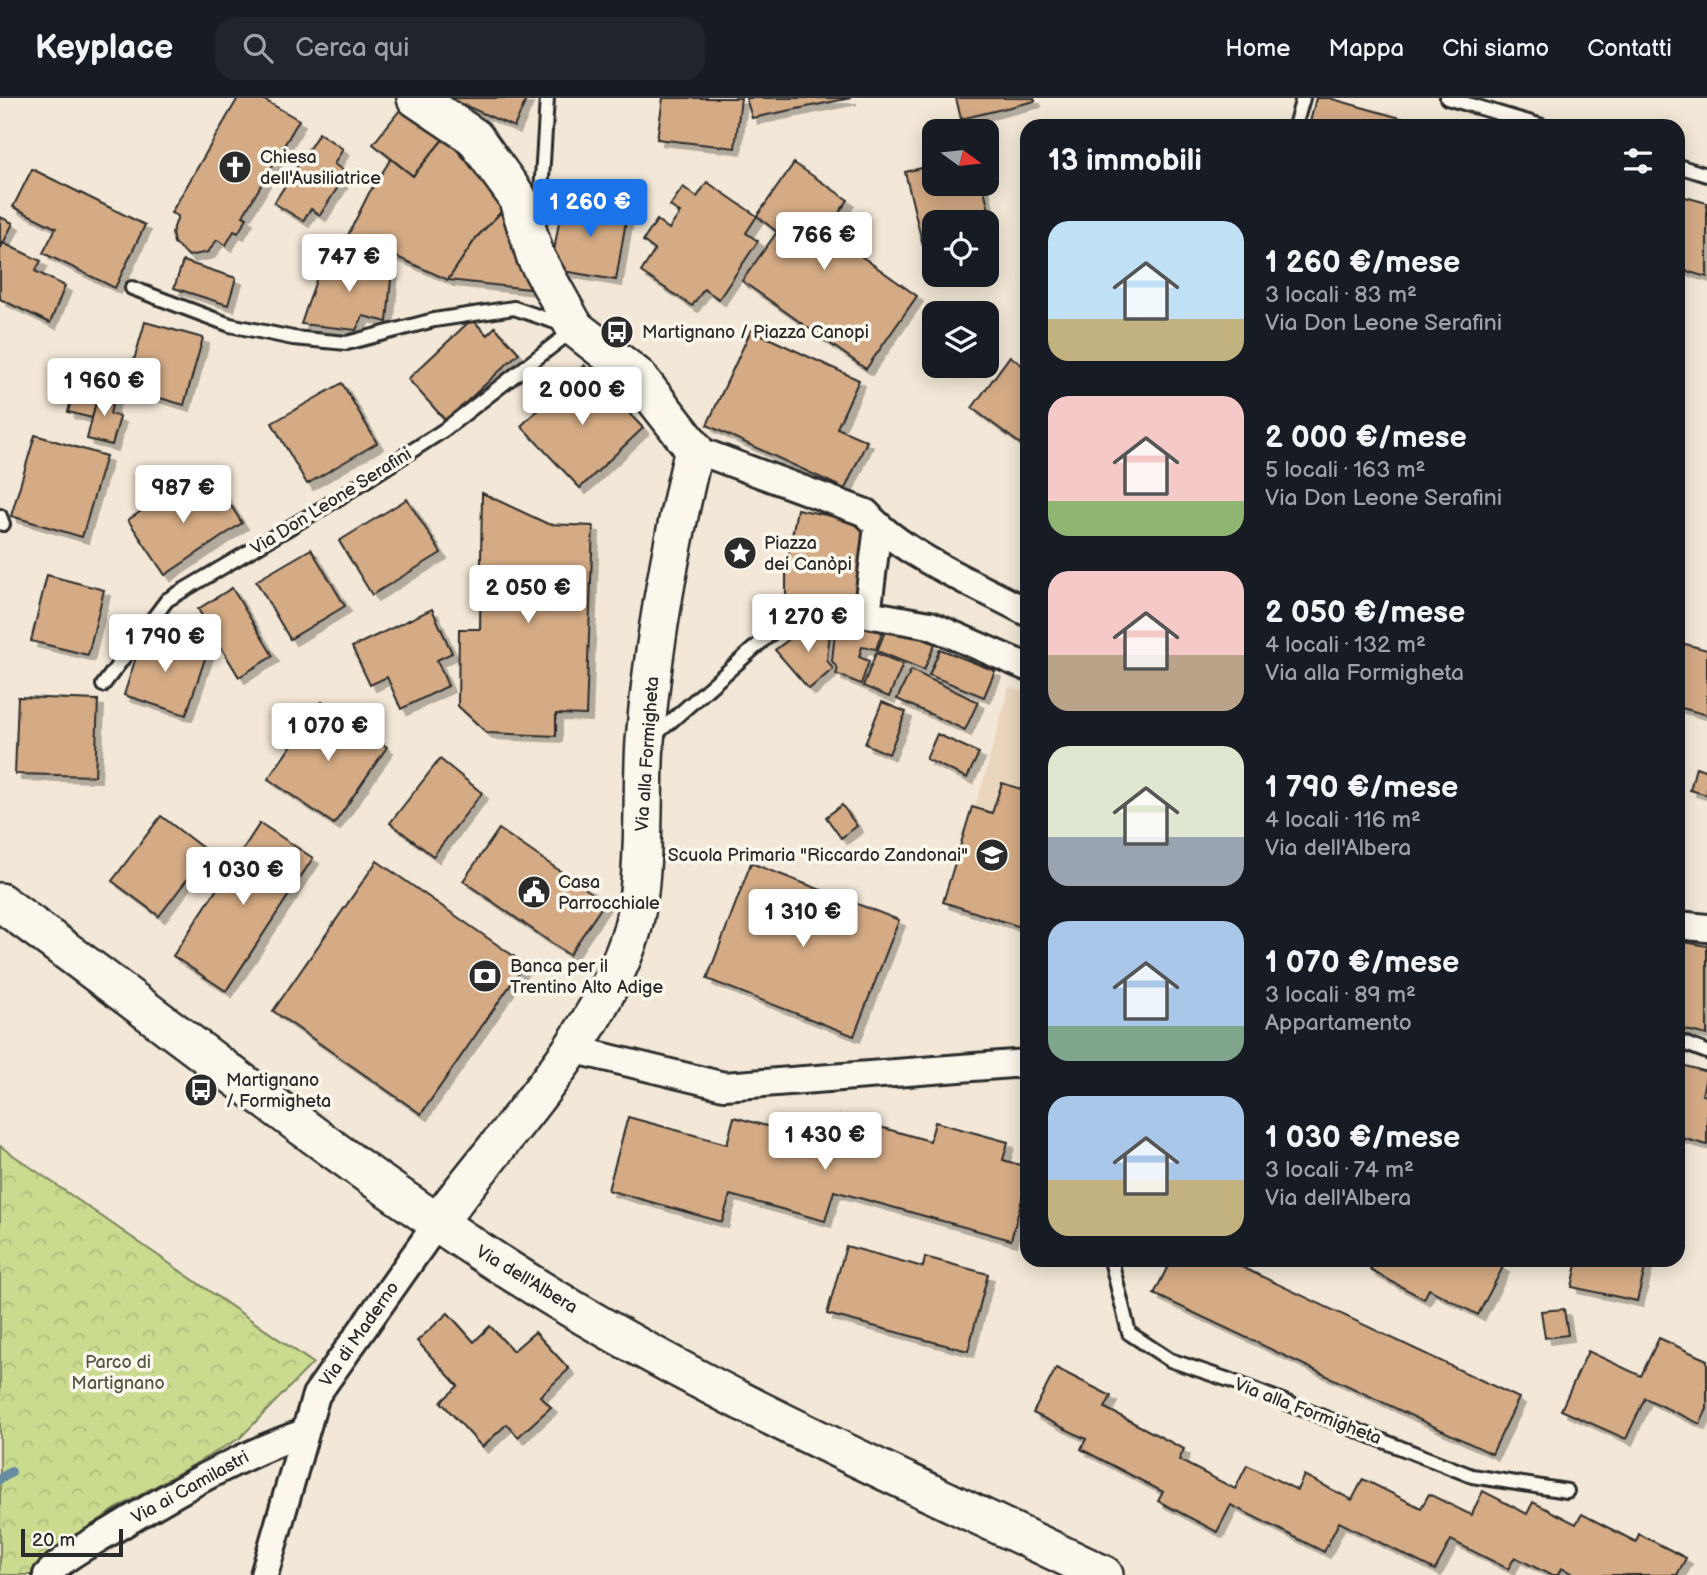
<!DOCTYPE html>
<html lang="it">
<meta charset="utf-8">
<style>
body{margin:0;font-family:"Balsamiq Sans",sans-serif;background:#20242c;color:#f1f3f6;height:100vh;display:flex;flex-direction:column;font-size:26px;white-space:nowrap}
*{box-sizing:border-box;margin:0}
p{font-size:23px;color:#9ea1a6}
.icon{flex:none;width:38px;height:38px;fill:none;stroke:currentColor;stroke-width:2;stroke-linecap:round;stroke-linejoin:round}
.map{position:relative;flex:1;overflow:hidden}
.sheet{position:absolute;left:1020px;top:21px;width:665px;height:1148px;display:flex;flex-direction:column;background:#171b24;border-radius:21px;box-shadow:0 4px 18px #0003}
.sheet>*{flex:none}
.needle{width:46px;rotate:105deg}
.controls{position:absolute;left:922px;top:21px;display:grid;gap:14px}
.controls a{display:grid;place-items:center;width:77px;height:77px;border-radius:14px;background:#171b24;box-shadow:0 4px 18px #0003;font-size:35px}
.scale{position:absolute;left:21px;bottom:18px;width:102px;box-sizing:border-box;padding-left:7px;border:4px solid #2b2b2b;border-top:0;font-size:19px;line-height:24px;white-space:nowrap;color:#2b2b2b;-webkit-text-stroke:5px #fbf7ec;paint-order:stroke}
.price{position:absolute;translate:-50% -60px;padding:0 16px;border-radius:7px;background:#fff;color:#222;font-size:23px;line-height:46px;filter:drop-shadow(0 2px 4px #0008)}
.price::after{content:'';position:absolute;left:50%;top:42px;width:21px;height:16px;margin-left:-10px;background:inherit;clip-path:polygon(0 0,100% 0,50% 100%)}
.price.selected{background:#1a73e8;color:#fff}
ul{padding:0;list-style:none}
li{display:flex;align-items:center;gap:21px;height:175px;padding:0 28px}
li span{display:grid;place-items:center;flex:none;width:196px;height:140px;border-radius:21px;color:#555}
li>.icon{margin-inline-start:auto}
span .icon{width:84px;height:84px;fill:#fffc;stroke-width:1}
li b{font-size:30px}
h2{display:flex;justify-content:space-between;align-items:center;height:84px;padding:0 28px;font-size:30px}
header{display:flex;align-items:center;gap:42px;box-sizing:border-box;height:98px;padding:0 35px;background:#171b24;border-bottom:2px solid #363941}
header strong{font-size:33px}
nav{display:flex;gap:38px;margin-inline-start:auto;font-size:24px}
.search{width:490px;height:63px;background:#20242c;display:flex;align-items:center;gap:18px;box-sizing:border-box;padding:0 24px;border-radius:21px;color:#9ea1a6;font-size:26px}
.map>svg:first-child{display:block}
.built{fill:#ead6be}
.forest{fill:url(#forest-crowns);stroke:#7a835d;stroke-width:2}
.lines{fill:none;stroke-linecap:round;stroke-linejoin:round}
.stream{stroke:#658c9f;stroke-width:10}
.building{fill:#d4ab85;stroke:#2b2b2b;stroke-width:2;filter:url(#shadow)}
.lane-casing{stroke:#2b2b2b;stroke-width:18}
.street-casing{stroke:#2b2b2b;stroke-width:32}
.secondary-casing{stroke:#2b2b2b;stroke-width:42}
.lane{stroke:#fbf7ec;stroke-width:12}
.street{stroke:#fbf7ec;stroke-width:26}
.secondary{stroke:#fbf7ec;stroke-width:37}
.labels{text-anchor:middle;stroke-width:7;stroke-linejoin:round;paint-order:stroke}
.poi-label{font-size:18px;fill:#2b2b2b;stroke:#fbf7ec;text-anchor:start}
.street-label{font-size:18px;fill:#2b2b2b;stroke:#fbf7ec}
.park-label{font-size:18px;fill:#535744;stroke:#fbf7ec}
</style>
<header>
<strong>Keyplace</strong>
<div class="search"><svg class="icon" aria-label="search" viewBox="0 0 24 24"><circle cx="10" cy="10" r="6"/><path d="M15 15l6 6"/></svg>Cerca qui</div>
<nav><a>Home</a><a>Mappa</a><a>Chi siamo</a><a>Contatti</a></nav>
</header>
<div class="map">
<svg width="1707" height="1477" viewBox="0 0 1707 1477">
<defs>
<pattern id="forest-crowns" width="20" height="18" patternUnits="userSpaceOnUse" patternTransform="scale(1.75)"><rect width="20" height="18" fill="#cadb8f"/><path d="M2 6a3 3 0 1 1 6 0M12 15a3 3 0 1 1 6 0" fill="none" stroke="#aebc7c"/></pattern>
<filter id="shadow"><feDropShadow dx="6" dy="6" stdDeviation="0" flood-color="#0004"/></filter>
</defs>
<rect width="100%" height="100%" fill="#f3e8d7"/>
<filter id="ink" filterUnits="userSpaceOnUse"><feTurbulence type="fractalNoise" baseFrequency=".0143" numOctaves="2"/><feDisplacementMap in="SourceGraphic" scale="14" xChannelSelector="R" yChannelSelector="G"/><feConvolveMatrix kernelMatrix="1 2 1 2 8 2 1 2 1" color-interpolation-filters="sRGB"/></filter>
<g filter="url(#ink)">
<polygon class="built" points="1009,589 1027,594 1027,831 943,804 986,674"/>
<polygon class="forest" points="0,1048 313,1265 240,1340 117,1410 77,1437 36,1477 0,1477"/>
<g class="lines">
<polyline class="stream" points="0,1381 11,1374"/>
</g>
<g class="building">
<polygon points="238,0 261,0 299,22 243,118 247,120 238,135 234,133 226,147 217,142 208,154 189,158 174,145 172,135 178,118 171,115"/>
<polygon points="448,0 527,0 514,29"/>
<polygon points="663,0 741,0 735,50 657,41"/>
<polygon points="746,0 851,0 752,20"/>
<polygon points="956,0 1034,0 1035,3 961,21"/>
<polygon points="1316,0 1329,0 1429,28 1309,28"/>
<polygon points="404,7 445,39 413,78 373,46"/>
<polygon points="319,35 343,51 334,66 347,75 320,117 311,111 303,123 274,105"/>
<polygon points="445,39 507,108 477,139 448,182 348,137 369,95 391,61 413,78"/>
<polygon points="794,65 848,102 826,133 917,198 866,271 742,183 777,134 757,118"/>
<polygon points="934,67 934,86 983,86 993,131 987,132 987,124 934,124 934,145 923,148 905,74"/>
<polygon points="32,71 145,127 115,190 43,155 56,130 13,109"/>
<polygon points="707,84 757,118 746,135 758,143 719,201 704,191 692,208 641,174 655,152 643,143 657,122 669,131 680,115 670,108 683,89 697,99"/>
<polygon points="1678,97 1707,105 1707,179 1678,171"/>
<polygon points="563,100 628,111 616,182 551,171"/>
<polygon points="507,108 523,145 530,191 448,182 477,139"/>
<polygon points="0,119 13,125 0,152"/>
<polygon points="3,145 41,163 35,173 65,188 50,225 0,201 0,152"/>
<polygon points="324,159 346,160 392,170 387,224 363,218 356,232 301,226"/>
<polygon points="183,163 236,180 228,207 174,190"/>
<polygon points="472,221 487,237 495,229 519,255 446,323 408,281"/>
<polygon points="145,224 203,240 184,307 126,290"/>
<polygon points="751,232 859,282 837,330 867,343 845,391 707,327"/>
<polygon points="1010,258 1027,271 1027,351 972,310"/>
<polygon points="584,267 643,330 580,390 521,328"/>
<polygon points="76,282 100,288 92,320 68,314"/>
<polygon points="342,285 377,345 307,386 272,325"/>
<polygon points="100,288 116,292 110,316 120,319 112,347 87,341"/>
<polygon points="35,337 106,358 82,439 11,418"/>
<polygon points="189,381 204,404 221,392 242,425 165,477 128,422"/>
<polygon points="482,395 548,426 593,428 586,617 556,616 556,638 487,635 458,608 459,531 480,531"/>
<polygon points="407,401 441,455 372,497 339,443"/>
<polygon points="797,411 865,425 855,515 786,522 786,470"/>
<polygon points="311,451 345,508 290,541 256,483"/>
<polygon points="47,477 104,492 88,557 31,543"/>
<polygon points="232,490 273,558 239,579 198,511"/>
<polygon points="432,511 452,555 437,562 448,588 401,611 387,579 370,587 352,549"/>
<polygon points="860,521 885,526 876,551 862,549 859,559 869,563 861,586 836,576 838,571 832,563 836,526"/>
<polygon points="831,525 827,562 833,571 809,591 775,552 800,533"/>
<polygon points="888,526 935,546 924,572 877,553"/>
<polygon points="144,534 207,555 186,617 124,597"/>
<polygon points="1678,544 1707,552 1707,617 1678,609"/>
<polygon points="940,551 995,573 984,599 929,577"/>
<polygon points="876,555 903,566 889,599 863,588"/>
<polygon points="911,572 978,604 965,632 897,601"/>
<polygon points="18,599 98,602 95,678 15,676"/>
<polygon points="322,604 387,649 334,726 268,681"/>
<polygon points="882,604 906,614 889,656 865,646"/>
<polygon points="937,636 979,655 967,680 926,661"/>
<polygon points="440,661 482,695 433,758 390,725"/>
<polygon points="1696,669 1707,673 1707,697 1690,692"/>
<polygon points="1002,685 1027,693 1027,831 943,804 972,709 992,715"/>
<polygon points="842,707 857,728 841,740 826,719"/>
<polygon points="161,718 208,754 159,818 112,783"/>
<polygon points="260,725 313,760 226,893 173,858"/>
<polygon points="499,731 605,804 569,857 463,783"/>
<polygon points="377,763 525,866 421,1016 273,913"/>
<polygon points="751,765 899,822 854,938 707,881"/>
<polygon points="1678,843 1707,848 1707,937 1678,930"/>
<polygon points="1678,966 1707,974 1702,997 1707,998 1707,1047 1678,1039"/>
<polygon points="840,1018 930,1043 935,1024 1008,1044 1003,1062 1027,1069 1027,1083 1011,1142 834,1093 825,1123 730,1097 722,1124 608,1092 628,1019 727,1046 734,1019 832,1046"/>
<polygon points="846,1148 923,1169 925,1159 988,1176 968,1253 827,1216"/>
<polygon points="1171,1162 1227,1162 1519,1300 1492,1356 1154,1196"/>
<polygon points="1376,1162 1490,1162 1503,1169 1478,1217 1429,1191 1424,1201 1370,1172"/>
<polygon points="1578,1162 1647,1162 1637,1203 1572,1189"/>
<polygon points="1564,1211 1568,1237 1545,1240 1541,1213"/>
<polygon points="448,1215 474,1244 490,1228 513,1253 535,1234 569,1271 540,1298 551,1309 518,1339 507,1326 482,1349 441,1304 458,1288 417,1243"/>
<polygon points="1659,1240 1707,1262 1707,1311 1700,1326 1645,1300 1626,1341 1561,1312 1588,1253 1641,1278"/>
<polygon points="1056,1270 1111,1298 1105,1310 1184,1351 1179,1362 1235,1391 1247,1367 1297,1392 1304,1377 1352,1402 1363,1381 1421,1410 1429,1396 1471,1417 1483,1393 1527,1416 1533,1404 1576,1426 1582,1416 1636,1444 1639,1436 1686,1460 1677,1477 1576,1477 1561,1470 1558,1477 1550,1477 1515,1459 1508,1471 1451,1442 1435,1472 1339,1424 1324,1454 1231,1407 1217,1434 1158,1403 1163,1394 1081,1351 1086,1341 1033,1315"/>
</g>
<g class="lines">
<defs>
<g id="lane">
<polyline points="1447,0 1542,28"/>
<polyline points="1295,28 1303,0"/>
<polyline points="1678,68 1707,77"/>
<polyline points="539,128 547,0"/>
<polyline points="132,190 230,227 293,240 347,245 434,222 514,210 564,227"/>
<polyline points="0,418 3,426"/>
<polyline points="103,587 167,502 331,405 444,332 573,232"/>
<polyline points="653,639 776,531"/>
<polyline points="1678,943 1707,954"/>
<polyline points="1111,1162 1129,1235 1170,1262 1229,1282 1472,1378 1567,1393"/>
</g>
<g id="street">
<path d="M694,351L866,415C901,456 979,488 1027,514"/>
<polyline points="878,429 867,516 930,527 1027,569"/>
<polyline points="1678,827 1707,830"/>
<polyline points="572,951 724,988 1027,965"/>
<path d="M47,1477C66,1457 90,1446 113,1432C174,1395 237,1358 304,1335"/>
<polyline points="264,1477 316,1297 438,1124"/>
</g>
<g id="secondary">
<path d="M416,0L474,39L517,99L536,160L575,230L638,279L694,351C671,447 653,544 645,643C641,700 647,787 630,839C595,944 503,1036 438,1124"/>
<path d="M0,804C167,925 328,1055 501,1167C691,1290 901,1379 1104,1477"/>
</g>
</defs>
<use href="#lane" class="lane-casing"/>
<use href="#street" class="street-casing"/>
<use href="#secondary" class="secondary-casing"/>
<use href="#lane" class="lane"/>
<use href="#street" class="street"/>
<use href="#secondary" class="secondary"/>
</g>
</g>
<defs>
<symbol id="church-disc" viewBox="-11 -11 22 22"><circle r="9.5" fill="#2b2b2b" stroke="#fbf7ec"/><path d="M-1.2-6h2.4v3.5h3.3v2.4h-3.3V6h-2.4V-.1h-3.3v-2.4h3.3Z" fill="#fff"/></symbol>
<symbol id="bus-disc" viewBox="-11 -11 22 22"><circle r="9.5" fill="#2b2b2b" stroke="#fbf7ec"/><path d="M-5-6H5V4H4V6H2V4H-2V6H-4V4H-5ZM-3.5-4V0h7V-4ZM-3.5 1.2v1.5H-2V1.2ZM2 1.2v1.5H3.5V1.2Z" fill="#fff"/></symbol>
<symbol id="sight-disc" viewBox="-11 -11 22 22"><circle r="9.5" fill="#2b2b2b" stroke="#fbf7ec"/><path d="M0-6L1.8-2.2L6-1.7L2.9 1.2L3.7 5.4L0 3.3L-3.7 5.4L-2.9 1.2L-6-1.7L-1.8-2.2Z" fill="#fff"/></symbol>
<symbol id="school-disc" viewBox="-11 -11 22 22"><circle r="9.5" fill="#2b2b2b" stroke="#fbf7ec"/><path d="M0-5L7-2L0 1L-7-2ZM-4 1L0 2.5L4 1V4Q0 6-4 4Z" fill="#fff"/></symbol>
<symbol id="civic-disc" viewBox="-11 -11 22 22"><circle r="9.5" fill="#2b2b2b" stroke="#fbf7ec"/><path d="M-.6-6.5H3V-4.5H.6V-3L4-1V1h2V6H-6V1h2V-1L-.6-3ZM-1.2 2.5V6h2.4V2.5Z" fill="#fff"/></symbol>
<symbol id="bank-disc" viewBox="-11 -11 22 22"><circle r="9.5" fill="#2b2b2b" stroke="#fbf7ec"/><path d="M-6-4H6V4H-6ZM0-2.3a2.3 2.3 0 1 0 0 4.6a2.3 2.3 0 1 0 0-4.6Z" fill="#fff"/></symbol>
</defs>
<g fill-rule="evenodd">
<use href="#church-disc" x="216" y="50" width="38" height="38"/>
<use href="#bus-disc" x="598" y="215" width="38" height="38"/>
<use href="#sight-disc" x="721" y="436" width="38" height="38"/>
<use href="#school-disc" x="973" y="738" width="38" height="38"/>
<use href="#civic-disc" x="515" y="775" width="38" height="38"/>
<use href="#bank-disc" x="466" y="859" width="38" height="38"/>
<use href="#bus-disc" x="182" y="973" width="38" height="38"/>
</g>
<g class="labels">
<g class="poi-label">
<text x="260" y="65">Chiesa<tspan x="260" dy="21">dell'Ausiliatrice</tspan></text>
<text x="642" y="240">Martignano / Piazza Canopi</text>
<text x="764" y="451">Piazza<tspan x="764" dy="21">dei Canòpi</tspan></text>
<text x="968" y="763" text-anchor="end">Scuola Primaria "Riccardo Zandonai"</text>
<text x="558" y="790">Casa<tspan x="558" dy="21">Parrocchiale</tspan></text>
<text x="510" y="874">Banca per il<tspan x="510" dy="21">Trentino Alto Adige</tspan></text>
<text x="226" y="988">Martignano<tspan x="226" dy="21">/ Formigheta</tspan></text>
</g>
<g class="street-label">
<text transform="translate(331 403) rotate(-32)" y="6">Via Don Leone Serafini</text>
<text transform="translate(647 656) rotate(-86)" y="6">Via alla Formigheta</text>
<text transform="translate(527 1181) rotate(31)" y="6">Via dell'Albera</text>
<text transform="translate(359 1236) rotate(-55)" y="6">Via di Maderno</text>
<text transform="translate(1308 1313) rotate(21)" y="6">Via alla Formigheta</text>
<text transform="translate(190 1389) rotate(-29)" y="6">Via ai Camilastri</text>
</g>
<g class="park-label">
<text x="118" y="1270">Parco di<tspan x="118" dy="21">Martignano</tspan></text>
</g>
</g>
</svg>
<div class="controls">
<a><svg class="needle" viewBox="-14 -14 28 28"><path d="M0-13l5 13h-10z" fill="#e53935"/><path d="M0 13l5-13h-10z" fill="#9ea1a6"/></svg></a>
<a><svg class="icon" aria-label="locate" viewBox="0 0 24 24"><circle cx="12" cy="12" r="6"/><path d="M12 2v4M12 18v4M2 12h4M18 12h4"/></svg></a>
<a><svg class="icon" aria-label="layers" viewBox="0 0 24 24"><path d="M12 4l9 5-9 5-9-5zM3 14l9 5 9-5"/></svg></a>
</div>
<div class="scale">20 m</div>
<b class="price selected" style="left:590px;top:141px">1 260 €</b>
<b class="price" style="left:824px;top:174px">766 €</b>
<b class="price" style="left:349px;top:196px">747 €</b>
<b class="price" style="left:104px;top:320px">1 960 €</b>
<b class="price" style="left:582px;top:329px">2 000 €</b>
<b class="price" style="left:183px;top:427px">987 €</b>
<b class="price" style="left:528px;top:527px">2 050 €</b>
<b class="price" style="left:808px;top:556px">1 270 €</b>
<b class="price" style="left:165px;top:576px">1 790 €</b>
<b class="price" style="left:328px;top:665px">1 070 €</b>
<b class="price" style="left:243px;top:809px">1 030 €</b>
<b class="price" style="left:803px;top:851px">1 310 €</b>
<b class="price" style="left:825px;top:1074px">1 430 €</b>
<section class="sheet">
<h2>13 immobili<svg class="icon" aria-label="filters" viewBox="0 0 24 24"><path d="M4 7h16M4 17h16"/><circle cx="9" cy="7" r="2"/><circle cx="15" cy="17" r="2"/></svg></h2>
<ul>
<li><span style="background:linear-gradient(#bfe0f5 70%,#c2b280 0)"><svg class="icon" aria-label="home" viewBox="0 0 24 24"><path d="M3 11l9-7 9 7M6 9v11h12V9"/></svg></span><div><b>1 260 €/mese</b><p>3 locali · 83 m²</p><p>Via Don Leone Serafini</p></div></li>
<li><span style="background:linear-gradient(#f6c9c9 75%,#8fb573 0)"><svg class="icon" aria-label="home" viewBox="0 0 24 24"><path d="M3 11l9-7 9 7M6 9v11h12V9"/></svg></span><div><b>2 000 €/mese</b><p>5 locali · 163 m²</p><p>Via Don Leone Serafini</p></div></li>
<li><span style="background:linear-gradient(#f6c9c9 60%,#b9a48a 0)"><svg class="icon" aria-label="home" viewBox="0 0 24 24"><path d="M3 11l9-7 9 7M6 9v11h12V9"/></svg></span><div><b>2 050 €/mese</b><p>4 locali · 132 m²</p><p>Via alla Formigheta</p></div></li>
<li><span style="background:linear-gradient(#dfe7d0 65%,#9aa5b1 0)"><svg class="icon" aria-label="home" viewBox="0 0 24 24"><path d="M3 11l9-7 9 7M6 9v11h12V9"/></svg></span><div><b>1 790 €/mese</b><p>4 locali · 116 m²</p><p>Via dell'Albera</p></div></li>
<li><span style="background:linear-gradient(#a9c7e8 75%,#7fa58c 0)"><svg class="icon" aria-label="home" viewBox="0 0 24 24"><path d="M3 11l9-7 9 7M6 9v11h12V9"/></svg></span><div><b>1 070 €/mese</b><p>3 locali · 89 m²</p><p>Appartamento</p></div></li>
<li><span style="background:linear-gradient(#a9c7e8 60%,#c2b280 0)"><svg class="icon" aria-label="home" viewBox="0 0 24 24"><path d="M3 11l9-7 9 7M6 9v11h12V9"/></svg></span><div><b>1 030 €/mese</b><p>3 locali · 74 m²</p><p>Via dell'Albera</p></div></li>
</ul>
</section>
</div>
